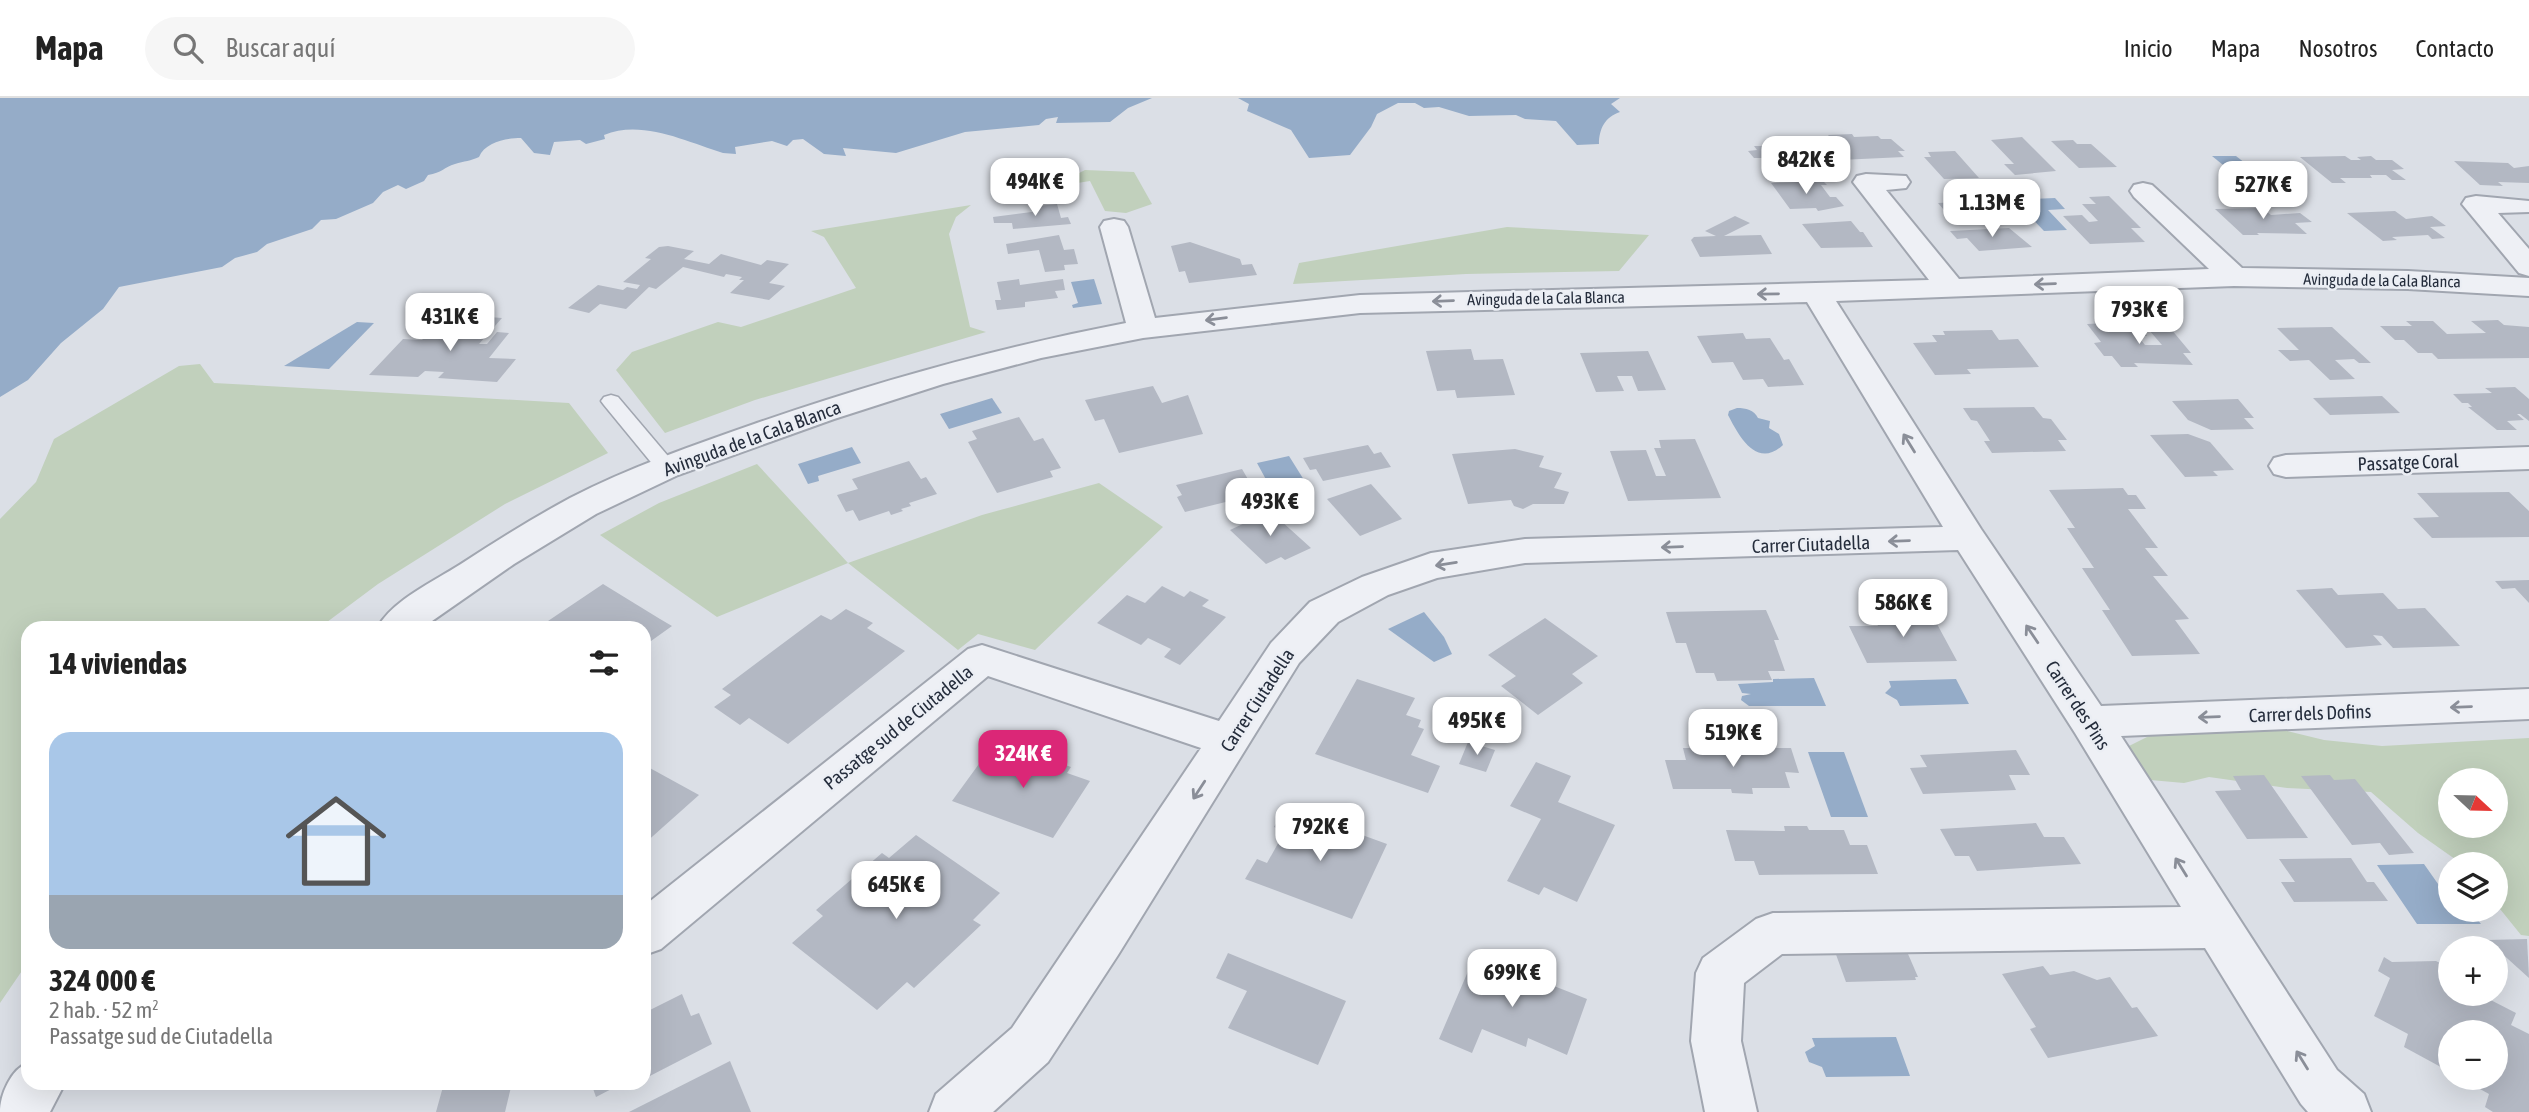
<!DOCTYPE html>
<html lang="es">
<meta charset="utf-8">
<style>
body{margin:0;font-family:"Asap Condensed",sans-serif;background:#f6f6f6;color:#222;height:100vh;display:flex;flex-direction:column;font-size:26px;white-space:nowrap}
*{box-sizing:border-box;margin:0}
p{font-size:23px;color:#767676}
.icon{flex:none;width:38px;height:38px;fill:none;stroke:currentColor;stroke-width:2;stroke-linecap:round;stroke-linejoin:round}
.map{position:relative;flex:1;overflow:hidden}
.panel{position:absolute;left:21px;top:523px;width:630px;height:469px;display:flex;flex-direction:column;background:#fff;border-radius:21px;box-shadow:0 7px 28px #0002}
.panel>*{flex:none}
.needle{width:46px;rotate:112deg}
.buttons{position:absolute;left:2438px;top:670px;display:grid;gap:14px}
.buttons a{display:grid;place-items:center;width:70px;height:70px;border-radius:50%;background:#fff;box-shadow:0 7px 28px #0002;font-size:35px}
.price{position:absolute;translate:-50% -60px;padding:0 16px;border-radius:14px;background:#fff;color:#222;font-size:23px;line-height:46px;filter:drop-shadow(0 2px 4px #0008)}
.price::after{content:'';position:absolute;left:50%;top:42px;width:21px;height:16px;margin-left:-10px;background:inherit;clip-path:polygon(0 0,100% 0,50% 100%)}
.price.selected{background:#db2777;color:#fff}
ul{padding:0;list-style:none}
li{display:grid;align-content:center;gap:14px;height:371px;padding:0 28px}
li+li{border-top:2px solid #e0e0e0}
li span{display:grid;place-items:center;height:217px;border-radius:21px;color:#555}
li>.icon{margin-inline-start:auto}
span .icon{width:126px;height:126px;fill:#fffc;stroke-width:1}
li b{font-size:30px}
h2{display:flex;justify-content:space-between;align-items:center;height:84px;padding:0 28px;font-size:30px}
header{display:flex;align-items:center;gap:42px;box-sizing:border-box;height:98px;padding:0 35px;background:#fff;border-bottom:2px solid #e0e0e0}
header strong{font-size:33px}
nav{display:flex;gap:38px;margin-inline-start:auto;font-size:24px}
.search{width:490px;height:63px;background:#f6f6f6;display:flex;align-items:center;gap:18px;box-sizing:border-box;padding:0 24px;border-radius:38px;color:#767676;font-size:26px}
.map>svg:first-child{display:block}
.green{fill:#c1d0bc;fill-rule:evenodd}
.water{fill:#95acc8}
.building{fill:#b3b8c3}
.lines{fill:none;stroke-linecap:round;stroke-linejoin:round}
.service-casing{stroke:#a1a6b0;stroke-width:3}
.minor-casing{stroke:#a1a6b0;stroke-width:4}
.service{fill:#eef0f5;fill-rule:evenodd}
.minor{fill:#eef0f5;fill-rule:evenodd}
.oneway{stroke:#8a8e98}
.labels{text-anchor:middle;stroke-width:5;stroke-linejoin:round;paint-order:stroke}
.far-street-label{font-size:16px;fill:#252d3c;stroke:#ebeef4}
.street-label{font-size:19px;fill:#252d3c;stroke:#ebeef4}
</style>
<header>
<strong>Mapa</strong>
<div class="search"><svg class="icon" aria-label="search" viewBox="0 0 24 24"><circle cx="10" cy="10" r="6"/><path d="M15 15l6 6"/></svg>Buscar aquí</div>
<nav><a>Inicio</a><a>Mapa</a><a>Nosotros</a><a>Contacto</a></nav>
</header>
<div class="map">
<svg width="2529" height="1014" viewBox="0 0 2529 1014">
<rect width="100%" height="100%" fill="#dbdfe6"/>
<g class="green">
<polygon points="1085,72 1134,74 1152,106 1126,115 1105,113 1090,83 1052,89"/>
<polygon points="971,107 956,119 949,136 970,229 986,234 755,302 665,335 616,272 632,254 718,224 741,229 856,190 824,139 811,133"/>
<polygon points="1507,129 1649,137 1619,173 1466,176 1293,186 1299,165"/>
<polygon points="200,266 214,285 569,305 608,355 505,406 378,486 319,530 28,530 28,864 0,905 0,421 36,384 54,341 179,268"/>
<polygon points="757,366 848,465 982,417 1099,385 1163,429 1035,552 978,536 958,552 848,465 717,519 600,437 659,405"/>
<path d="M2255,625L2324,642L2382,648L2529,640V838L2521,837L2496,806V766H2462L2418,735L2371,694L2287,690L2209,679L2184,685L2139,681L2123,651L2167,629ZM2450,682H2496V728H2450Z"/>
</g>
<g class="water">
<path d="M0,0H1152L1128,10L1110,24L1056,25L1058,19L1046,21L1039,27L965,34L896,55L843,50L846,58L824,56L803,41L793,42L787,48L772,43L735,49L736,56L723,55C687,44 642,21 604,37L605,41L586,46L580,42L554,44L550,57L534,55L521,40C507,40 485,44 479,59C471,63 464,63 455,66C444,69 442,75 428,77L424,83L406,91L398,87L383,94L373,105L336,121L321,122L312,131L267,146L257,154L235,160L222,169L119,189L103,211L61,245L28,282L0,299Z"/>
<path d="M1238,0H1620L1611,6L1620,14C1605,19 1599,31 1599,46L1577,47L1556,23L1525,21L1516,17L1469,18L1439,9L1424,10L1415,5H1398L1377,16L1371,29L1350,57L1309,60L1291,32L1247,13L1249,6Z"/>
<polygon points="2212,58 2236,58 2268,83 2244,84"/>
<polygon points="2055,100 2065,111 2048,112 2067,132 2044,133 2014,102"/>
<polygon points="1094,181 1102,206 1073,210 1072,207 1078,205 1071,184"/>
<polygon points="357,224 374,225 329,271 284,268"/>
<polygon points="992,300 1002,315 949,331 940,316"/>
<path d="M1737,310C1746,310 1754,312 1758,320L1770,323L1769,330L1779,336L1783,347C1756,372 1738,336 1728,317L1729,313Z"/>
<polygon points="852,349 861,365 818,378 819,383 808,386 798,366"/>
<polygon points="1289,358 1309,390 1275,398 1257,365"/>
<polygon points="1424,514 1444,539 1452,556 1434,564 1388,531"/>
<polygon points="1814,580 1826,608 1749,608 1741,602 1742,598 1751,596 1742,595 1738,586 1773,584 1773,581"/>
<polygon points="1956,581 1969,606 1900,608 1897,602 1885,595 1891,589 1889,583"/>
<polygon points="1808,654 1844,654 1868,719 1831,719"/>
<polygon points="2424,766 2450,803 2450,812 2471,814 2481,826 2417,826 2377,767"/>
<polygon points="1896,939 1910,978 1826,979 1822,969 1809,964 1805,954 1815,948 1812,940"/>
</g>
<g class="building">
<polygon points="1852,36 1854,39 1878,38 1881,41 1891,41 1905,53 1898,53 1904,59 1840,62 1834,54 1828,54 1823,48 1837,48 1828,37"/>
<polygon points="2022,39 2056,73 2015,77 2004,66 2014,66 1991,42"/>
<polygon points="2073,42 2077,46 2091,46 2117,69 2079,70 2051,43"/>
<polygon points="1806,43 1819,60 1815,61 1818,64 1767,67 1762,60 1754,60 1748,53 1757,52 1754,48 1773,48 1771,45"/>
<polygon points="1955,53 1979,80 1944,81 1924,59 1931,59 1928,54"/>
<polygon points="2345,58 2351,62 2361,62 2357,59 2371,58 2376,62 2392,62 2404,71 2392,72 2406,82 2392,82 2386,77 2370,77 2372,80 2340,80 2346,85 2332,85 2300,59"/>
<polygon points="2454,63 2508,65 2514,70 2529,68 2529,85 2498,84 2503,88 2480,87"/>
<polygon points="1823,83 1827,87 1821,87 1830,99 1836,99 1844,108 1818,113 1816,110 1790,111 1771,85"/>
<polygon points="2109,98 2141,130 2131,130 2145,144 2090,146 2063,118 2082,117 2089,124 2098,123 2082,106 2096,106 2089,99"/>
<polygon points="1996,102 2015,120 1965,124 1955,111 1944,112 1938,105"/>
<polygon points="1057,106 1061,120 1068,119 1071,126 1013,131 1012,125 994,125 993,119 1039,113 1038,108"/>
<polygon points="2262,110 2271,117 2300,115 2312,124 2295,125 2307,136 2257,135 2259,137 2243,137 2215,111"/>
<polygon points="2395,113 2406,121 2432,118 2446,128 2430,129 2445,140 2432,141 2428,137 2392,139 2397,142 2383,143 2347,115"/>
<polygon points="1735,118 1750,125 1724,138 1761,137 1772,156 1700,159 1691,142 1694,139 1716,138 1705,133"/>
<polygon points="1851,123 1860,134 1863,134 1873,149 1821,150 1802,126"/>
<polygon points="2009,130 2032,149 1979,153 1967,140 1957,141 1950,133"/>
<polygon points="1059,137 1064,152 1074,151 1078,166 1064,167 1065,172 1045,174 1039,152 1008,156 1006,146"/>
<polygon points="1190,144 1240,161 1242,167 1252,166 1257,177 1189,185 1185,173 1179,174 1171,148"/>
<polygon points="668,148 694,153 684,161 709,166 721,156 761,167 767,162 789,166 769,185 785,188 769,202 730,195 744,182 739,182 742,179 726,176 724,179 683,169 656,191 649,189 626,211 600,206 589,215 568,210 598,187 623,192 627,189 637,191 640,187 623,184 651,161 645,160 659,149"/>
<polygon points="1019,181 1020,187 1063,181 1065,192 1055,193 1058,200 1025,204 1025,209 997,212 995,202 1001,202 997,184"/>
<polygon points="476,218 502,220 479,246 487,246 497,234 509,235 489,260 516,261 497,284 438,280 444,274 425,273 418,279 369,277 403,241 422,242 443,220 473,222"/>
<polygon points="2498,222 2504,227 2529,229 2529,260 2438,261 2432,255 2418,255 2404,242 2395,242 2380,228 2412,228 2406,223 2433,223 2447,236 2486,235 2471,223"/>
<polygon points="2108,225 2110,229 2140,229 2147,238 2137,237 2145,247 2162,247 2149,232 2171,231 2191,255 2183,255 2193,267 2134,265 2138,269 2121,269 2112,258 2104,258 2094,245 2101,244 2087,226"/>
<polygon points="2332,229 2371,265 2359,265 2354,261 2335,262 2355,281 2330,282 2309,262 2290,263 2278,252 2299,252 2277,230"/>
<polygon points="1992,232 1999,242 2018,241 2039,269 1967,271 1971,276 1935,277 1913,245 1937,244 1932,237 1945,237 1943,233"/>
<polygon points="1743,235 1746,241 1770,240 1784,262 1789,261 1804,287 1768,289 1763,281 1743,282 1733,264 1712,265 1697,238"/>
<polygon points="1471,251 1474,262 1503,261 1515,297 1457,300 1455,292 1437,293 1426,253"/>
<polygon points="1648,253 1666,292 1638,293 1632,278 1617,278 1624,293 1596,294 1580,255"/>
<polygon points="1153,288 1162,305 1188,297 1203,336 1119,355 1104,321 1095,323 1085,302"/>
<polygon points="2515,289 2529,301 2529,323 2520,316 2517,316 2524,322 2507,323 2517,332 2497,332 2468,309 2472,309 2468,305 2462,305 2453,296 2492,295 2485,290"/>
<polygon points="2382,298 2400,315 2330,317 2313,300"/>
<polygon points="2238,301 2254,320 2244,320 2254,331 2211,332 2188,322 2172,303"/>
<polygon points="2034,309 2043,320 2051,321 2067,342 2058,342 2066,353 1992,355 1984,343 1990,343 1977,323 1971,322 1963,310"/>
<polygon points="1019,319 1034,343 1043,340 1061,370 1050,373 1053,379 997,395 968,344 977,341 972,333"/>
<polygon points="2188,336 2210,344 2234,372 2213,373 2218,378 2185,379 2150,337"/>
<polygon points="1695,341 1721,400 1628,403 1610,353 1646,352 1656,378 1666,378 1654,350 1661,350 1659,342"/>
<polygon points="1368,347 1374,356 1381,354 1391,369 1323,383 1316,371 1310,372 1303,360"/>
<polygon points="1515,351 1544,358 1539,369 1562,375 1554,390 1569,394 1564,406 1533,406 1523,411 1514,408 1511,402 1468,406 1452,356"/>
<polygon points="909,363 921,381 926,379 937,396 909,405 911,408 901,411 903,413 891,417 889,413 859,423 853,412 846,414 837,397 858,391 852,381"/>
<polygon points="1242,371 1249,383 1242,385 1250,398 1185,414 1177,399 1182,397 1176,387"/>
<polygon points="1371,386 1402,421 1360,438 1327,401"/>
<polygon points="2123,390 2128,397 2136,397 2146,411 2128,411 2158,450 2145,450 2168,478 2153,478 2189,521 2175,522 2200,556 2132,558 2102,512 2110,512 2082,470 2094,470 2067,430 2075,430 2049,392"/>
<polygon points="2509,394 2529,413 2529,439 2432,440 2413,420 2439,419 2417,395"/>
<polygon points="1270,413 1311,450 1285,462 1281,459 1266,466 1230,432"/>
<polygon points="2529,482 2529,505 2515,490 2502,491 2495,483"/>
<polygon points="603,486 660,521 672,528 644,548 644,530 559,530 548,523"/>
<polygon points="1162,488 1184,499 1190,493 1209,502 1202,508 1226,519 1180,567 1164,559 1171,551 1148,540 1141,547 1097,525 1127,497 1145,505"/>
<polygon points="2332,490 2338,497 2383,495 2398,511 2425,510 2460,548 2393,550 2382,538 2373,537 2382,547 2346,550 2296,492"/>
<polygon points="846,511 873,525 867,530 905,553 788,646 749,620 740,627 714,609 731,597 722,591 821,517 831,522"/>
<polygon points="1766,512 1779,542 1774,542 1785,573 1768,573 1772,582 1717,583 1714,575 1696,575 1686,545 1676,545 1666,514"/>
<polygon points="1930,513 1957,563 1867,565 1849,528 1878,528 1871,514"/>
<polygon points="1545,520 1598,558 1572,576 1583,585 1538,617 1501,588 1516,578 1488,557"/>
<polygon points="1357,581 1415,600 1406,617 1421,622 1418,629 1424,631 1411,657 1440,668 1428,695 1315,656"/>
<polygon points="1468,644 1495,652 1486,674 1459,666"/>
<polygon points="992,648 1014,656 1018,650 1071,669 1067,675 1090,683 1053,740 952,703"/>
<polygon points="1683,650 1791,650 1799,675 1785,674 1790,690 1752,690 1753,696 1732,695 1731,691 1673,691 1665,662 1686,662"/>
<polygon points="2016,652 2030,677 2009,677 2016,692 1923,696 1910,670 1927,669 1920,657"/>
<polygon points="1536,664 1571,678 1558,704 1615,727 1577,804 1544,789 1539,797 1507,783 1541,721 1510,708"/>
<polygon points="648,669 699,697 644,746 644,673"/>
<polygon points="2264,677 2308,740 2247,741 2215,693 2241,692 2233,678"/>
<polygon points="2330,677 2334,682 2355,681 2414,755 2389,757 2380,745 2352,747 2301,678"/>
<polygon points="1285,709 1387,746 1352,821 1245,781 1257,761 1267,765 1285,733 1274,729"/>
<polygon points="2036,725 2044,739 2064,739 2081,766 1977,773 1969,758 1955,758 1940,731"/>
<polygon points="1784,728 1807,728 1809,732 1844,732 1850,747 1867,747 1878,776 1759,777 1754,763 1735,763 1726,732 1785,733"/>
<polygon points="916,737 1000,795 973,822 981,827 914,890 907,884 877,912 792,845 823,818 816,812 882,755 889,760"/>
<polygon points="2351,760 2367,784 2374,784 2388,803 2294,804 2281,784 2295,784 2279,761"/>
<polygon points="2527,841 2529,880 2487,842"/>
<polygon points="1905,849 1918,879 1915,879 1916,882 1846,884 1834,851"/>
<polygon points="1228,855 1346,903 1318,967 1228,930 1247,893 1216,880"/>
<polygon points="1475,857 1587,901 1567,957 1528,940 1526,949 1482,931 1472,955 1439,941"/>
<polygon points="2384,859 2392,864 2436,863 2450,870 2450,896 2479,896 2516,915 2511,927 2529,936 2529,1014 2493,1014 2485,1009 2489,996 2460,980 2496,980 2496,934 2450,934 2450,974 2404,949 2408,936 2374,918 2390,880 2378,873"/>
<polygon points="2043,868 2050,877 2074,873 2097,882 2110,879 2132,910 2137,909 2158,938 2048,960 2030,931 2036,929 2002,876"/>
<polygon points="682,896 691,918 699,915 712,946 644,981 644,915"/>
<polygon points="730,963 751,1014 629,1014"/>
<polygon points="444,985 512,985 505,1014 436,1014"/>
<polygon points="591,985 623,985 596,999"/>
</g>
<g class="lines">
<defs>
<polygon id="service" points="611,297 618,299 673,364 676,369 673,374 659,374 604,307 601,303 604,299"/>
<g id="minor">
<path d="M1866,76L1906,78L1910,84L1906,90L1886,92L1959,181L2209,171L2134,99L2130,93L2134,87L2143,85L2152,87L2242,170L2408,173L2529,180V198L2408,191L2234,188L1836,203L1981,431L2101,608L2529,591V621L2121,638L2337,972L2364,996L2371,1014H2308L2301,1006L2205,850L1782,856L1744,885L1741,943L1757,1014H1705L1691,943L1696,875L1703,860L1756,821L1773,815L2181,809L2075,635L1958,452L1525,465L1437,480L1388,497L1338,524L1299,565L1118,857L1048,964L993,1014H929L936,996L1012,930L1201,650L988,578L661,851L644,857V808L968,551L982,547L1219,623L1271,545L1310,504L1362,479L1431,455L1525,441L1943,429L1807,204L1360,215L1143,240L1041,260L943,286L834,321L678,377L596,416L514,466L422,530H377C394,501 433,484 461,466C496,443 533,420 570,400C630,369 694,347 757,325C878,283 1000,249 1126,225L1100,129L1104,123L1114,121L1124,123L1128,129L1155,220L1360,197L1929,182L1853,84L1857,78Z"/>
<polygon points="2476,98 2529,103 2529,114 2498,115 2529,151 2529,178 2519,175 2462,106 2466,100"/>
<polygon points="2529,349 2529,371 2286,379 2274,376 2269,368 2274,360 2286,357"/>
<path d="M28,965V985H65L50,1014H0C0,997 11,971 28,965Z"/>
</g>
</defs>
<use href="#service" class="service-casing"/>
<use href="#minor" class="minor-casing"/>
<use href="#service" class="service"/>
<use href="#minor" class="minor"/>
</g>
<defs><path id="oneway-shaft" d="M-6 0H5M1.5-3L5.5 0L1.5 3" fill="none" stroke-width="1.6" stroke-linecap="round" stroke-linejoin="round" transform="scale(1.75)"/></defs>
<g class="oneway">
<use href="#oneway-shaft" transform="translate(2045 186) rotate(178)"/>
<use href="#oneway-shaft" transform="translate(1768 196) rotate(179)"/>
<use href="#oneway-shaft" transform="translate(1443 203) rotate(178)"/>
<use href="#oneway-shaft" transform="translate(1216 221) rotate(173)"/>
<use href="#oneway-shaft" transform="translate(1909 345) rotate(-122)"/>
<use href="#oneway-shaft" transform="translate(1899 443) rotate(178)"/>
<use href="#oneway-shaft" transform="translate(1672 449) rotate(178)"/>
<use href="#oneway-shaft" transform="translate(1446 466) rotate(171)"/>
<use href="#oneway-shaft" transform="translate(2032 536) rotate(-124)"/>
<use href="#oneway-shaft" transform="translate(2461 609) rotate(178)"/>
<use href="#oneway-shaft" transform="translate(2209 619) rotate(178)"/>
<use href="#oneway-shaft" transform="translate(1199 692) rotate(123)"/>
<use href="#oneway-shaft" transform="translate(2181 769) rotate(-122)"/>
<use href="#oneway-shaft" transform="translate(2302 962) rotate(-122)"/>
</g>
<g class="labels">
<g class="far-street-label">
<text transform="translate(2382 182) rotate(1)" y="6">Avinguda de la Cala Blanca</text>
<text transform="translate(1546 200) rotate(-1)" y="6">Avinguda de la Cala Blanca</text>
</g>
<g class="street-label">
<text transform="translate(752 340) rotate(-20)" y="7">Avinguda de la Cala Blanca</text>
<text transform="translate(2408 364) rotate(-2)" y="7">Passatge Coral</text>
<text transform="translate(1811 446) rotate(-2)" y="7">Carrer Ciutadella</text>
<text transform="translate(1257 602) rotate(-57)" y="7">Carrer Ciutadella</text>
<text transform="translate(2078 607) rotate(57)" y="7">Carrer des Pins</text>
<text transform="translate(2310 615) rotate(-2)" y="7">Carrer dels Dofins</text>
<text transform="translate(898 629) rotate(-39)" y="7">Passatge sud de Ciutadella</text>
</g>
</g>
</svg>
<div class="buttons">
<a><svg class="needle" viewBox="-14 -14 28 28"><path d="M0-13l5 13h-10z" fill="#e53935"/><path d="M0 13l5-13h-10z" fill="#767676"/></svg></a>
<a><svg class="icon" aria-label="layers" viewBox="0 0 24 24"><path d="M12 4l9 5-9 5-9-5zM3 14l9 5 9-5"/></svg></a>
<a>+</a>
<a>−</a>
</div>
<b class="price" style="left:1806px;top:98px">842K €</b>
<b class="price" style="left:1035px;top:120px">494K €</b>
<b class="price" style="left:2263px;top:123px">527K €</b>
<b class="price" style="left:1992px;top:141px">1.13M €</b>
<b class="price" style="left:2139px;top:248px">793K €</b>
<b class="price" style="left:450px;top:255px">431K €</b>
<b class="price" style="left:1270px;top:440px">493K €</b>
<b class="price" style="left:1903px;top:541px">586K €</b>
<b class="price" style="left:1477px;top:659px">495K €</b>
<b class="price" style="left:1733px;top:671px">519K €</b>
<b class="price selected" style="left:1023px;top:692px">324K €</b>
<b class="price" style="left:1320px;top:765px">792K €</b>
<b class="price" style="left:896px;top:823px">645K €</b>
<b class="price" style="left:1512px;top:911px">699K €</b>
<section class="panel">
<h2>14 viviendas<svg class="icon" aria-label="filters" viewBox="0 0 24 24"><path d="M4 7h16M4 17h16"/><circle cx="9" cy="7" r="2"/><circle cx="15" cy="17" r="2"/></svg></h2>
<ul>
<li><span style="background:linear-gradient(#a9c7e8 75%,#9aa5b1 0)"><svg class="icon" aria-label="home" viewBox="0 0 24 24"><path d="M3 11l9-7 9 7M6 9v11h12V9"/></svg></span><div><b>324 000 €</b><p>2 hab. · 52 m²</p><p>Passatge sud de Ciutadella</p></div></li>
</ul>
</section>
</div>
